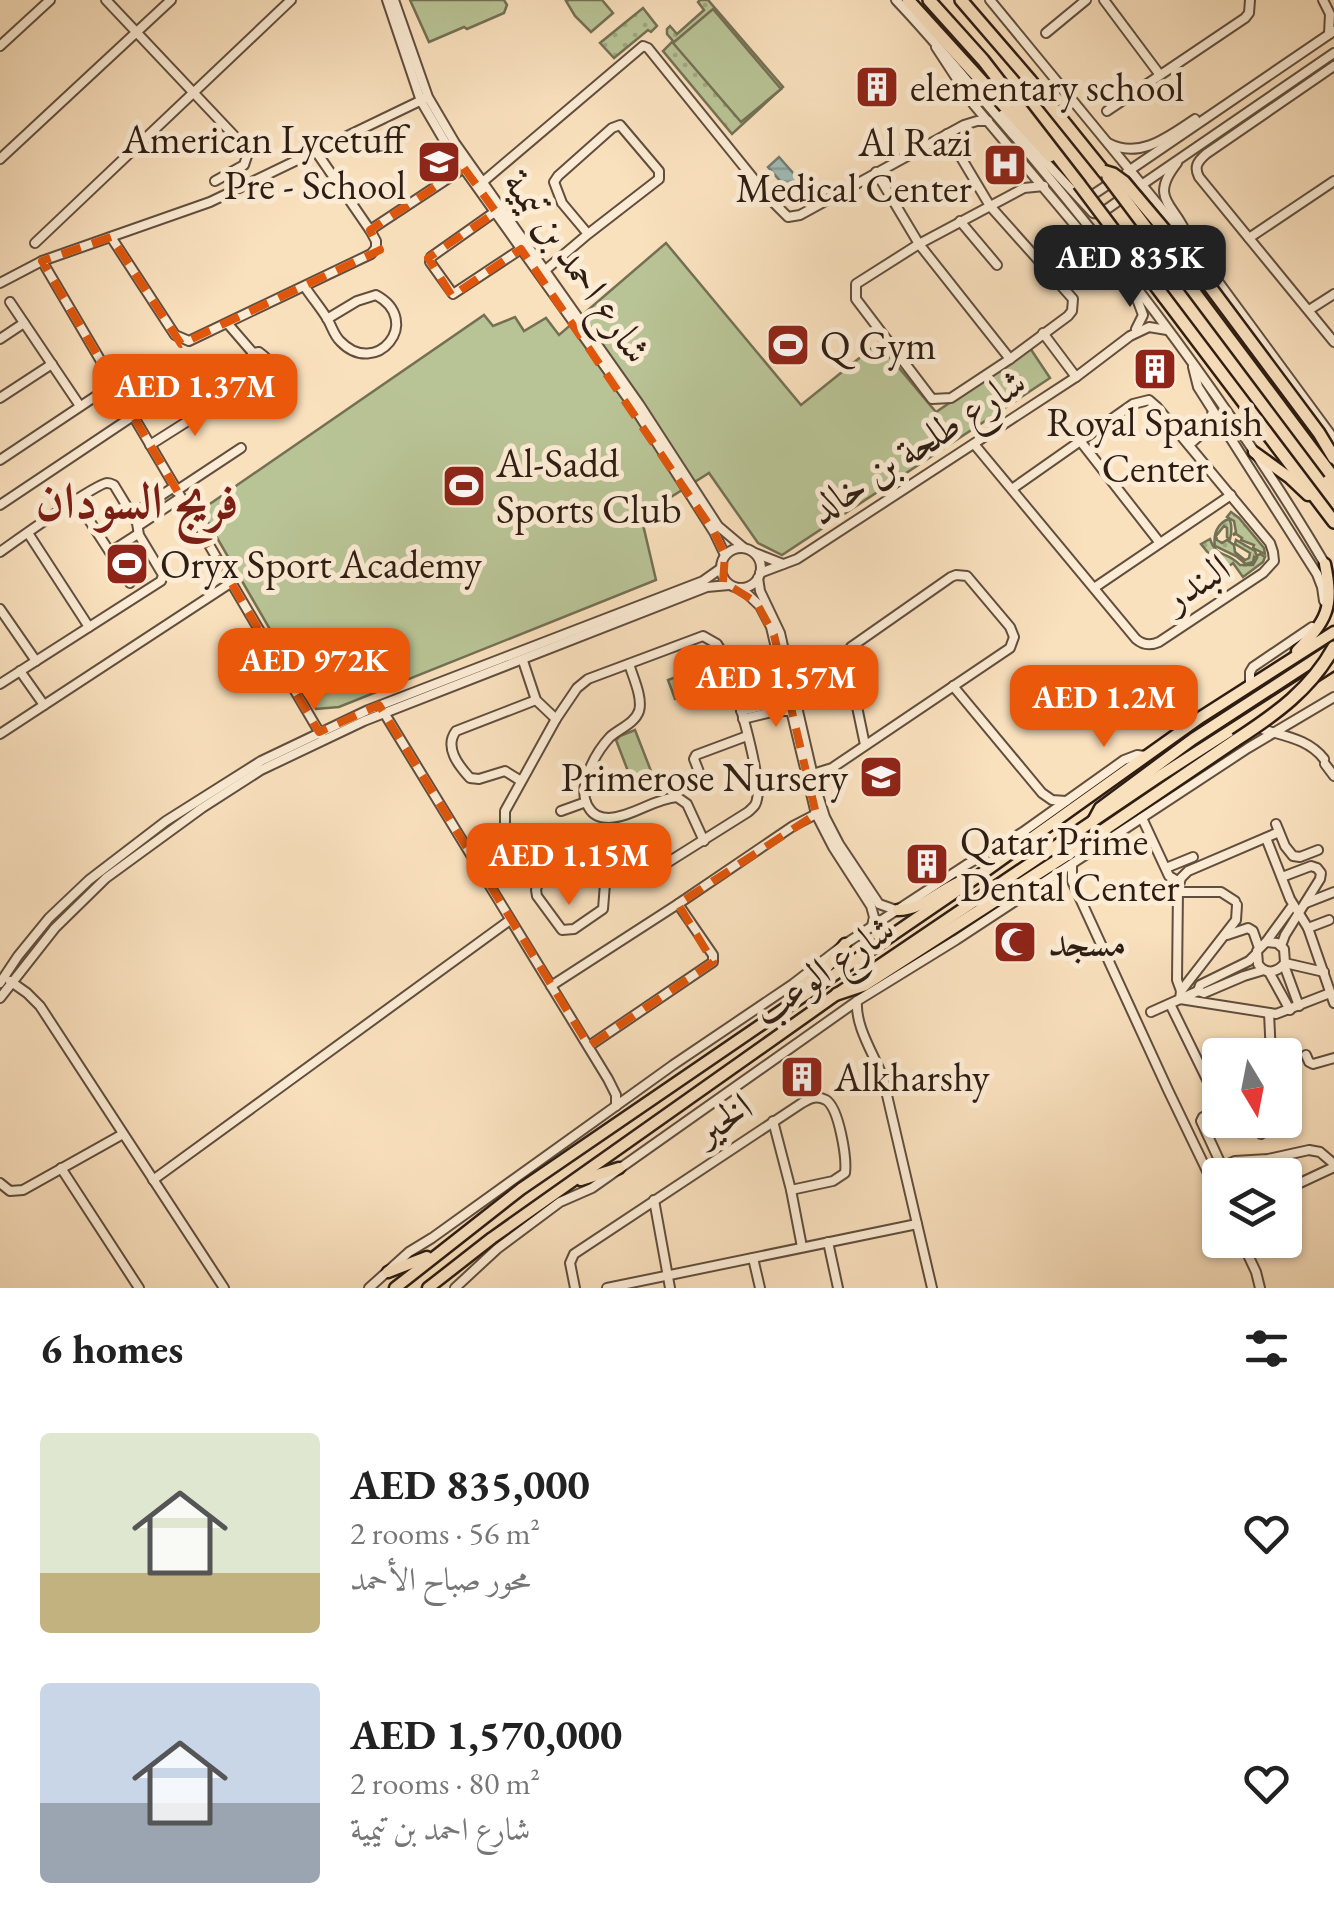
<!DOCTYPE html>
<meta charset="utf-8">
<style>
body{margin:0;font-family:"EB Garamond",Amiri,serif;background:#f6f6f6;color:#222;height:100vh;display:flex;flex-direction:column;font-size:38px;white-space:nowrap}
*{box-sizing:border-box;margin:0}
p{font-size:32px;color:#767676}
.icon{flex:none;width:55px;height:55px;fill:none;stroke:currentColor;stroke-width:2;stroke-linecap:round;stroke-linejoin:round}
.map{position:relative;height:1288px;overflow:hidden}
.panel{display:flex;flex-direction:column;background:#fff;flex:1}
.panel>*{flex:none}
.needle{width:65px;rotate:170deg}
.tools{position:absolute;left:1202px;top:1038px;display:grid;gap:20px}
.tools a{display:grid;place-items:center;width:100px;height:100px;border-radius:10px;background:#fff;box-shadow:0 2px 8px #0004;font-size:50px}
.price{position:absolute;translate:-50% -85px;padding:0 22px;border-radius:20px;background:#ea580c;color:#fff;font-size:32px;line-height:65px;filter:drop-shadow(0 2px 5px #0008)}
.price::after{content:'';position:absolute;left:50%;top:60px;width:30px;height:22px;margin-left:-15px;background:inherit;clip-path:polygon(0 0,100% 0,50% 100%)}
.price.current{background:#222;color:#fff}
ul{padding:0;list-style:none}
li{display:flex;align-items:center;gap:30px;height:250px;padding:0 40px}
li span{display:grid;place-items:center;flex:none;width:280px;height:200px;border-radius:10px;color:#555}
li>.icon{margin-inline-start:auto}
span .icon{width:120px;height:120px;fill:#fffc;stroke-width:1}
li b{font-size:42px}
h2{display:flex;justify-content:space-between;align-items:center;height:120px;padding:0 40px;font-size:42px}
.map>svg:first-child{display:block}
.grass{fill:url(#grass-dots);stroke:#747054;stroke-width:2.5}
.green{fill:#b9c496;stroke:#747054;stroke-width:2.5}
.water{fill:url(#water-rules);stroke:#727c75;stroke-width:2.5}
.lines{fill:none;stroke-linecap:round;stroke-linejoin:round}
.minor-casing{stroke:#614e3e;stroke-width:12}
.major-casing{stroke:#2e1d13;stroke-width:15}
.highway-casing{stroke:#2e1d13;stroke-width:16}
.minor{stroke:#fcecd5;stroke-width:8}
.major{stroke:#fae1be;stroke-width:10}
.highway{stroke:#fae1be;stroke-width:11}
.highway-bridge-casing{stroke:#2e1d13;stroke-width:16;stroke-linecap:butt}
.highway-bridge{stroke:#fae1be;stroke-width:11}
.marked{fill:none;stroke:#df560c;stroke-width:8;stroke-dasharray:20 12;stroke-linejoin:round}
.labels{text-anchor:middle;stroke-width:10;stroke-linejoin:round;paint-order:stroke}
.poi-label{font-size:40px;fill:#2e1d13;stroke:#fcecd5;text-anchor:start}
.street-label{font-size:40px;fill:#2e1d13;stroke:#fcecd5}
.district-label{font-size:50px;font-weight:bold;fill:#7a1f14;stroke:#fcecd5}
</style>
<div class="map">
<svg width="1334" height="1288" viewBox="0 0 1334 1288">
<defs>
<pattern id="grass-dots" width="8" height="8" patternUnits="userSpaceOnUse" patternTransform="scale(2.5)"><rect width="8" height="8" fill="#b9c496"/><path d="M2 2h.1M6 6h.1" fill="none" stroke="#9fa880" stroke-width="1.8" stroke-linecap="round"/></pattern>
<pattern id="water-rules" width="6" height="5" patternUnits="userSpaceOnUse" patternTransform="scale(2.5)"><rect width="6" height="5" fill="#9fbcb7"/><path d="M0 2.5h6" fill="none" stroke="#89a19c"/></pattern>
</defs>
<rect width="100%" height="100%" fill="#fae1be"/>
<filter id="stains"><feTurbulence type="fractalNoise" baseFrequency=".002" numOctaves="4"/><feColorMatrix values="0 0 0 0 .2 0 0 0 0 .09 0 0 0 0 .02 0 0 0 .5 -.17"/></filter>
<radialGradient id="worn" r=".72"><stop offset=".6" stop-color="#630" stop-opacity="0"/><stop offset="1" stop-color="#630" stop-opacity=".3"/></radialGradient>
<g class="grass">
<polygon points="700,0 708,0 783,87 732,134 663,51 673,41 667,34 667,29 670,26 677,34 704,10 698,2"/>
<polygon points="643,8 657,26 651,32 648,30 614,58 600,43"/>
<polygon points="1231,512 1239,518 1264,548 1265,554 1253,548 1254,545 1241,540 1242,538 1236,534 1233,535 1236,532 1234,521 1227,517"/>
<path d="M1229,519C1232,523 1232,533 1230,539L1227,537V528L1224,526L1216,536L1217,540L1222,543L1227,540L1234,545L1235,552L1245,560L1249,558L1250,553L1235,544L1236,540L1255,551L1257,556L1260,554L1265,557L1263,562L1243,577L1233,563L1223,571L1201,544L1210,539C1217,559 1226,550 1240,565H1253L1257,558L1254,557L1253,562L1246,564L1236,556L1215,546C1213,535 1217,523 1229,519Z"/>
</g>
<g class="green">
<polygon points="410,0 504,0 507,5 504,13 467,29 464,27 429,42"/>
<polygon points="569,0 602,0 613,13 591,32 575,16 566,1"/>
<polygon points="713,9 781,89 741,122 673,43"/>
<polygon points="666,243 801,405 878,343 936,412 1030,348 1050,378 782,555 758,543 709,473 641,516 656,580 339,707 316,709 201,510 484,315 493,326 515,317 524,331 546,318 559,335"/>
<polygon points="705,666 713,685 675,699 668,680"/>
<polygon points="635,730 651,771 631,779 616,740 620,736"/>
</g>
<polygon class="water" points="779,157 801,182 789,191 768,167"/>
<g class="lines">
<defs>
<g id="minor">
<polyline points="106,0 242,144 247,156 244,165 215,181"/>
<polyline points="387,0 421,101 445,142 634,407 714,532 725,555"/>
<polyline points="394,0 428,97 455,143 639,404 718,526 744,548"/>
<path d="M896,0C938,44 976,92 1016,138C1129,272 1236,413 1325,564"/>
<polyline points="990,0 1189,242 1334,439"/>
<polyline points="1104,0 1160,75"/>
<polyline points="1323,0 1330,14 1329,34"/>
<polyline points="1046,33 1086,0"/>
<polyline points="0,46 50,0"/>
<polyline points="936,47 974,105 1137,299 1143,315 1136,329"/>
<path d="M1334,66L1206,154C1197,162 1194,167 1199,177L1334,342"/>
<polyline points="1107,111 1245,18 1249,13 1250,0"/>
<polyline points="1002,115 1093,213 1100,214 1124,197"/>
<polyline points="947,134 990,206 1073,299 1072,311 1068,316 1010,359 951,398 932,399 856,299 856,284 919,244 1024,188 1044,186"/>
<path d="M1108,143C1140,160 1169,136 1195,119"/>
<polyline points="0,159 171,0"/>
<path d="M1177,163C1147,201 1177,204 1188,238"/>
<polyline points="876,172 919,244 1010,359"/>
<polyline points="1127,172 1334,31"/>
<polyline points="478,186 643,46 648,48 770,199 788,217 800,215 964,125 977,121 988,121"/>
<polyline points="1140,186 1334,53"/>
<polyline points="1085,200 1115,180"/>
<polyline points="499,209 431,257 430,262 453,294 521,249"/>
<polyline points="960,221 997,265"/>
<polyline points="370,230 464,168"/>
<polyline points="111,237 175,335 189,341 371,254 376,248 376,241 370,230 315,150"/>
<polyline points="1249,238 1334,181"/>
<polyline points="35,243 291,0"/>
<polyline points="42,261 321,735"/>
<path d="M1122,268C1119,244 1137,219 1163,228"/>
<polyline points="542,273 588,234 659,179 659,171 620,125 612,128 558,176 554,182 562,203 588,234"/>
<polyline points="0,283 42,261 210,202 424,99"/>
<path d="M305,287C312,298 321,308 328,320C332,327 334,335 340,341C376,379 424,321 376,295L357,301L327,319"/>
<polyline points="10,302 80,406"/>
<polyline points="1309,310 1334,294"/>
<path d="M228,324L253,353L259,352C270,360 286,379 285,392L274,400L268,401C254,389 241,370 253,353"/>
<polyline points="1043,333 1076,377"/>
<polyline points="0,339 24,323"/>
<polyline points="1193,367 1198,387 1317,574 1322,587 1324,601"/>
<polyline points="0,398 52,364"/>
<polyline points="1081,442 1160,543"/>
<path d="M974,444L1136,639C1143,645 1150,646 1159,642L1263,573L1274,561L1273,552L1270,543L1157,407L1149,400L1133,404L1012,489"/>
<polyline points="150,445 210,407"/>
<polyline points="1189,445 1210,426 1212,414"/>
<polyline points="0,460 114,384"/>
<polyline points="176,491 241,448"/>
<polyline points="76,500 130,583"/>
<polyline points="0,505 133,416"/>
<polyline points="133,514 174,487"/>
<polyline points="138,526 180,498"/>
<polyline points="28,533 89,627"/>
<circle cx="741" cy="568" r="20"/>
<path d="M0,552C14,542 97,483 107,483C110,483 112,484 114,485L137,523L139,535L163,575L161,581L0,684"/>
<polyline points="110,552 138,534"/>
<polyline points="755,553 783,564"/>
<polyline points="760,573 797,559 1076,377 1130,336 1149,327 1167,330"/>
<polyline points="758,578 760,591 780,633 816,789 825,817 839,844 879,904 896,910"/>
<polyline points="741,588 760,606 771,627 816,814 833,847 871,906 874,917 872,926"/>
<polyline points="1094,588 1231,495"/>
<polyline points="0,609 36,661"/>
<path d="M703,636L717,644L722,652C732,674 763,778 757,799C756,806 753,807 748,812L662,866C618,880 570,864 526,854L512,845L505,832V811L556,719L577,688L588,679Z"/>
<polyline points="523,661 536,700 556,719"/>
<path d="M629,664C633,677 643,698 639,711C635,723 619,729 610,737C596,752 575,788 589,808C593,815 600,818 609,818C632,817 653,799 677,797L687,804L704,841"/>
<polyline points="20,671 44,705"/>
<polyline points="1250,685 1250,672 1253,667 1312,627"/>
<polyline points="953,686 1042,793 1052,800 1066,801"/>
<polyline points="383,711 608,1079 616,1095 616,1106"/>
<polyline points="741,711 776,703 788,696"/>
<polyline points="743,719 776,711 791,711"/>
<path d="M1259,728C1282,736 1308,738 1324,759"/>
<polyline points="0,734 232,582"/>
<polyline points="1325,764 1334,776"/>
<polyline points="806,776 832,768 1010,648 1014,637 1010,627 967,576 956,575 951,577 851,647 847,659 865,745"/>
<polyline points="701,777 694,759 696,755 747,736"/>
<path d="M521,781L505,771L479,779L470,778C458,765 444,747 456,731L536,700"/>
<polyline points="561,811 586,802"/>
<polyline points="1142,818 1169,876 1179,882"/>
<polyline points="1276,824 1285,846 1293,856 1300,857 1318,850"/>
<polyline points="1279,832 1188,871 1181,878 1178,889 1177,980 1181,991 1180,999 1276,1014 1330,993"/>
<polyline points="1266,838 1290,899 1308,928 1334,1003"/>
<polyline points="545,859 536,890 537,896 562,930 574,929 603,909 606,871"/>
<polyline points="1072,865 1072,881 1168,1090 1220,1198"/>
<polyline points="1166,868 1193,857"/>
<polyline points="1178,892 1221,892 1235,901"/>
<polyline points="1306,903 1334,892"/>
<polyline points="1308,928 1329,920"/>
<polyline points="1227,935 1248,928 1253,931 1259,948"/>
<polyline points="1266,942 1293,905"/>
<polyline points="1281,946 1285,935 1320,879 1321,873 1317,868 1311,866 1282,877"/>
<polyline points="1256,954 1249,961 1200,985 1198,991 1204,993 1244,976 1264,970"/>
<path d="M1285,963L1284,949L1277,943L1266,942L1257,951L1258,964C1265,975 1277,973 1285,963L1324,972"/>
<polyline points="1284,965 1299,1006"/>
<polyline points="1269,972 1290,1010"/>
<polyline points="10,981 27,993 40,1006 224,1288"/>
<polyline points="0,983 18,956 49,918 89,880 166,821 261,761 368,710 703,581 720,569"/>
<polyline points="551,986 678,904 793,826 820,812"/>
<polyline points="1181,991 1236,920 1237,905"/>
<polyline points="0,998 55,928 106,878 202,808 261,770 364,721 707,587 729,585"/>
<path d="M857,1001C855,1027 874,1054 883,1078L932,1288"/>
<polyline points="1170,1004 1216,1098 1219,1106 1217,1110 1203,1117 1201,1121 1226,1175"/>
<polyline points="1151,1012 1198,991"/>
<polyline points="1269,1013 1271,1055"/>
<polyline points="589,1046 713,962 713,955 678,904"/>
<polyline points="1306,1055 1309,1062 1313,1064 1334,1058"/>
<polyline points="1285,1096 1289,1105 1285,1110"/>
<polyline points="1255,1120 1261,1134"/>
<polyline points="773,1121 791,1190 802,1247"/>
<polyline points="1222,1167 1235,1161 1268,1159 1309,1150 1320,1152 1334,1164"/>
<polyline points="61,1168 139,1288"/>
<polyline points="153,1180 510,920"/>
<polyline points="0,1183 10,1191 23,1190 123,1134"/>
<polyline points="1285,1190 1334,1167"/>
<polyline points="654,1200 670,1288"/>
<polyline points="1241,1240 1256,1272 1260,1288"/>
<polyline points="828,1242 838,1288"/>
<polyline points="753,1258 760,1288"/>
<polyline points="369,1288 409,1252 432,1238 673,1065 793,984 845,944 966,865 1023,832 1124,760 1137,755 1146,756"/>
<polyline points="455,1288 497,1249 560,1202 592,1188 857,1001 956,940 1248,748 1334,697"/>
<path d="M575,1288L570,1263L574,1254L802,1103C810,1098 817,1095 826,1100C839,1108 847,1158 845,1173L833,1181L791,1190"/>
<polyline points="607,1288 917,1224"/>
</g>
<g id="major">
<polyline points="1254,452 1290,478 1308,495"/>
<path d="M1297,651C1327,620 1334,608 1325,564"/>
<polyline points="1093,821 1100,808 1193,739 1333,648"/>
<path d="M898,910C924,910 942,887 967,879"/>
<polyline points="796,998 804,984 827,967 845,944"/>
<polyline points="581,1180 619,1168"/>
<polyline points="388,1272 427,1257"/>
<polyline points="395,1288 521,1189 977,877 1201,717 1334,632"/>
<polyline points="428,1288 492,1238 837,994 1155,779 1334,664"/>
</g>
<g id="highway">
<polyline points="908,0 1050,156"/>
<polyline points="929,0 983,60 1079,184"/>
<polyline points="961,0 1030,80 1108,177"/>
<polyline points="1164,297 1334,522"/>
<polyline points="837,994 864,985 1074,850 1236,740"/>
</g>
</defs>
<use href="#minor" class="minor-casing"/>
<use href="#major" class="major-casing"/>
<use href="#highway" class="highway-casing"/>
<use href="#minor" class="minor"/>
<use href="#major" class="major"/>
<use href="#highway" class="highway"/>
<defs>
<g id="highway-bridge">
<polyline points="1103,171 1113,174 1124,182 1190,260 1319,433 1334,458"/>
<polyline points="1108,177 1330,473"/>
<polyline points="1079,184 1164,297"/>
<path d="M1236,740C1276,714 1311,689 1334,647"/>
</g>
</defs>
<use href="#highway-bridge" class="highway-bridge-casing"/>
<use href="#highway-bridge" class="highway-bridge"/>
</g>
<path class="marked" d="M464,168L496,212L428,258L452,296L521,249L714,532L725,555L723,582L756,602L774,635L816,814L678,904L713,962L589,1046L379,705L319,732L42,261L111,237L181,344L380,250L370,230Z"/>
<defs>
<symbol id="building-square" viewBox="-11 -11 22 22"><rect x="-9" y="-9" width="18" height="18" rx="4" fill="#8f2418" stroke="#fcecd5"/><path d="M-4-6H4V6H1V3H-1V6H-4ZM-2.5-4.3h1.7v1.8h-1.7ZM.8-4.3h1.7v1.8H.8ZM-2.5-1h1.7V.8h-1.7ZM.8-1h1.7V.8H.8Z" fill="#fff"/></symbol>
<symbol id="school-square" viewBox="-11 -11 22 22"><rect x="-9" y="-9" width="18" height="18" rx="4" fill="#8f2418" stroke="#fcecd5"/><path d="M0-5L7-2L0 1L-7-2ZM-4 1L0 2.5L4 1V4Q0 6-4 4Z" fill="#fff"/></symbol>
<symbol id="hospital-square" viewBox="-11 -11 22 22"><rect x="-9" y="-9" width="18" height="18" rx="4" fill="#8f2418" stroke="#fcecd5"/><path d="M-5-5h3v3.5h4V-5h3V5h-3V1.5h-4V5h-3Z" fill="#fff"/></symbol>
<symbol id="stadium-square" viewBox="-11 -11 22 22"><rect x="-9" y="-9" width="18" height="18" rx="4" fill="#8f2418" stroke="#fcecd5"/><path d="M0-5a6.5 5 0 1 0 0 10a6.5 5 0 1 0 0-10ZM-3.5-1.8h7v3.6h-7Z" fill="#fff"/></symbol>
<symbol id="mosque-square" viewBox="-11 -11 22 22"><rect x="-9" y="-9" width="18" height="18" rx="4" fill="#8f2418" stroke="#fcecd5"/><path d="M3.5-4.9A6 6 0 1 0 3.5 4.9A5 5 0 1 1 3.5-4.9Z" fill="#fff"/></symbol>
</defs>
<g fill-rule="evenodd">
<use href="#building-square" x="852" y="62" width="50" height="50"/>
<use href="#school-square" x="414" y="137" width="50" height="50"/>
<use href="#hospital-square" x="980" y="140" width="50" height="50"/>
<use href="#stadium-square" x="763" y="320" width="50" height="50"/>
<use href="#building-square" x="1130" y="344" width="50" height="50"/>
<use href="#stadium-square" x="439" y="461" width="50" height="50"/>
<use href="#stadium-square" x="102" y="539" width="50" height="50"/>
<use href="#school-square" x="856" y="752" width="50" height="50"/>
<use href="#building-square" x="902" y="839" width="50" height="50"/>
<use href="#mosque-square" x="990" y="917" width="50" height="50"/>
<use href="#building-square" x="777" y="1052" width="50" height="50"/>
</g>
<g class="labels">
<g class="poi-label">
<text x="910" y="101">elementary school</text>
<text x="406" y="153" text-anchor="end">American Lycetuff<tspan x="406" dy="46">Pre - School</tspan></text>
<text x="972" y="156" text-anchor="end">Al Razi<tspan x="972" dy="46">Medical Center</tspan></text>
<text x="820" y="359">Q Gym</text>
<text x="1155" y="436" text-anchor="middle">Royal Spanish<tspan x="1155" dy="46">Center</tspan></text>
<text x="496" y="477">Al-Sadd<tspan x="496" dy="46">Sports Club</tspan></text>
<text x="160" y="578">Oryx Sport Academy</text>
<text x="848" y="791" text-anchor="end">Primerose Nursery</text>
<text x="960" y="855">Qatar Prime<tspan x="960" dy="46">Dental Center</tspan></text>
<text x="1048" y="956">مسجد</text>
<text x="834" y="1091">Alkharshy</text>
</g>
<g class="street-label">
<text transform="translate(578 266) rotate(55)" y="14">شارع احمد بن تيمية</text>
<text transform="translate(917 445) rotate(-33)" y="14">شارع طلحة بن خالد</text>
<text transform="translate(1196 582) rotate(-33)" y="14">البندر</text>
<text transform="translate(823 969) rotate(-34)" y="14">شارع الوعب</text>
<text transform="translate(723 1118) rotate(-33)" y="14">الخير</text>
</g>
<g class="district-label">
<text x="137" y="518">فريج السودان</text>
</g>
</g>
<rect width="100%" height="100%" filter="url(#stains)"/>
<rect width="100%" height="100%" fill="url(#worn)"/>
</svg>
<div class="tools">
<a><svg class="needle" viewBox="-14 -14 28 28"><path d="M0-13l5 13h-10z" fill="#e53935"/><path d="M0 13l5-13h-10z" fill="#767676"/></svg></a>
<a><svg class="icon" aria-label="layers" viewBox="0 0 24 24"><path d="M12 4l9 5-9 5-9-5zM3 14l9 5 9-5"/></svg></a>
</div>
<b class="price current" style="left:1130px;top:310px">AED 835K</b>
<b class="price" style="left:195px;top:439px">AED 1.37M</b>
<b class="price" style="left:314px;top:713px">AED 972K</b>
<b class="price" style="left:776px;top:730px">AED 1.57M</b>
<b class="price" style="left:1104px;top:750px">AED 1.2M</b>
<b class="price" style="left:569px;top:908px">AED 1.15M</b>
</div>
<section class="panel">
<h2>6 homes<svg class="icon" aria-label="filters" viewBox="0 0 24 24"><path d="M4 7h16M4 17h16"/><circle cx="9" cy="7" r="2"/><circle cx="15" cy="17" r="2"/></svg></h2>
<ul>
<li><span style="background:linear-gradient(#dfe7d0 70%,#c2b280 0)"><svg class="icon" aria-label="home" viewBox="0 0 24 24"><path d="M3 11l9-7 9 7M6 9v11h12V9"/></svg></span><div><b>AED 835,000</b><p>2 rooms · 56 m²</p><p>محور صباح الأحمد</p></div><svg class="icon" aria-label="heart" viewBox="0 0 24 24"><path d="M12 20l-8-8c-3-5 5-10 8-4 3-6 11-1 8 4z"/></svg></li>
<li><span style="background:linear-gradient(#c9d6e8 60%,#9aa5b1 0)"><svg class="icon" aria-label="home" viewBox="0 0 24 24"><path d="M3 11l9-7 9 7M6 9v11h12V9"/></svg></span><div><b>AED 1,570,000</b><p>2 rooms · 80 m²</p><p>شارع احمد بن تيمية</p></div><svg class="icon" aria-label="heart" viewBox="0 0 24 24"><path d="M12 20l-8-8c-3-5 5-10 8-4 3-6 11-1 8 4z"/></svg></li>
</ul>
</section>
